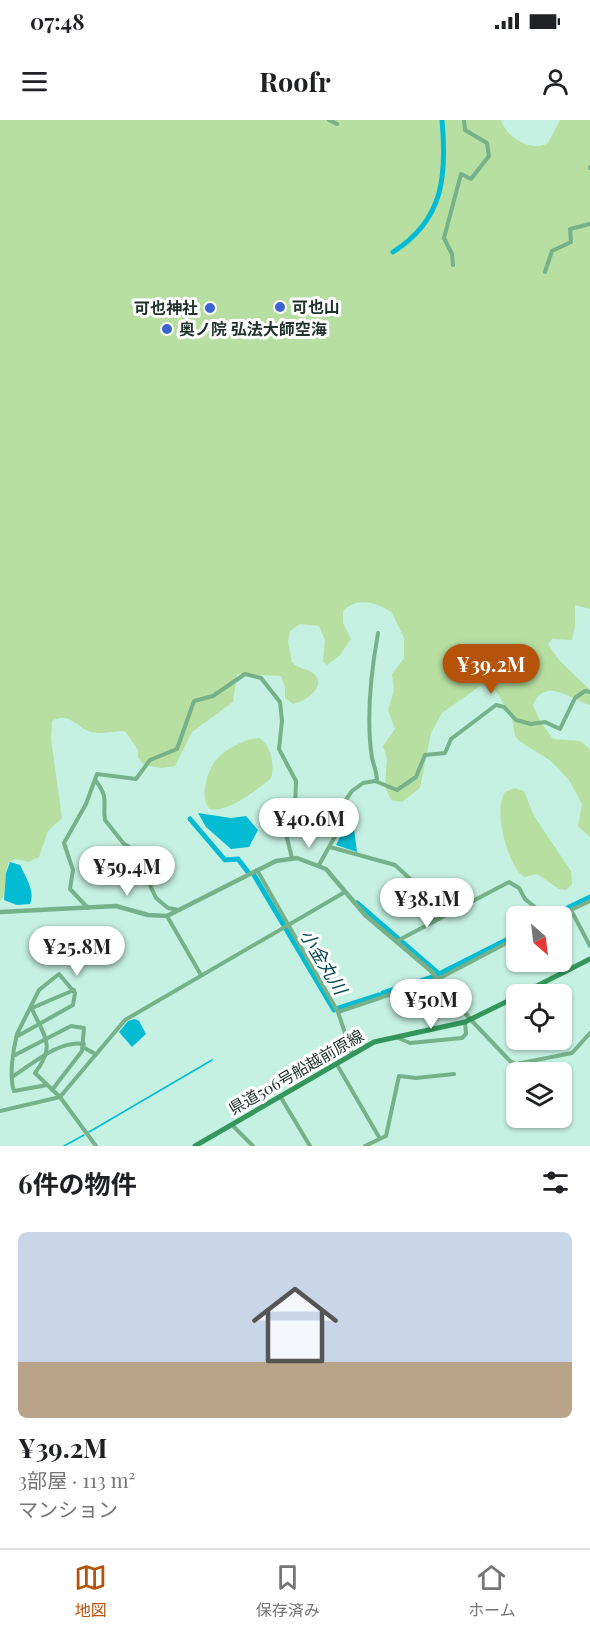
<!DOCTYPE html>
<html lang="ja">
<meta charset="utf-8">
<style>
body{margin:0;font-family:"Playfair Display","Noto Sans JP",serif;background:#f2f2f2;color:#202124;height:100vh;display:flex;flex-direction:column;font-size:22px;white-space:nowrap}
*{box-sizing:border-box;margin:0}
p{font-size:20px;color:#757577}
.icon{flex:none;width:33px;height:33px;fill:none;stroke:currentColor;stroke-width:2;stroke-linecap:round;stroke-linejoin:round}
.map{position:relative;height:1026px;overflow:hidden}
.drawer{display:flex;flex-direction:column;background:#fff;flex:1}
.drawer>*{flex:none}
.needle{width:39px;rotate:152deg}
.controls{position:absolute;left:506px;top:786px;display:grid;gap:12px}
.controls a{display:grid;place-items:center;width:66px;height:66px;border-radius:9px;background:#fff;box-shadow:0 2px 4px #0004;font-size:30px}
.price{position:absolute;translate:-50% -51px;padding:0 14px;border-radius:21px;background:#fff;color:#222;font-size:20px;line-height:39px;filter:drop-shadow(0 2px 3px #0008)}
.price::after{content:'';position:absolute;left:50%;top:36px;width:18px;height:14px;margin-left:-9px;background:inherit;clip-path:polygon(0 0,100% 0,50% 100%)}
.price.selected{background:#b45309;color:#fff}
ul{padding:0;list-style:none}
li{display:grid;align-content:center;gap:12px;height:318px;padding:0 18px}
li span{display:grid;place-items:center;height:186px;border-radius:9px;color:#555}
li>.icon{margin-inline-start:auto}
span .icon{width:108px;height:108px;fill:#fffc;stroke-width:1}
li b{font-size:26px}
h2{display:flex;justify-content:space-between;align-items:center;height:72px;padding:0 18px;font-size:26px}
.status{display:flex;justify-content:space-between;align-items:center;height:42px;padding:0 30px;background:#fff;direction:ltr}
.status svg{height:16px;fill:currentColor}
header{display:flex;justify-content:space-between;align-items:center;height:78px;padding:0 18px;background:#fff;font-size:27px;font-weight:700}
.tabs{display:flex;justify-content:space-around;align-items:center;height:84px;border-top:2px solid #e0e0e0;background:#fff;font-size:16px;color:#757577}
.tabs a{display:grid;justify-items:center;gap:3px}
.tabs .selected{color:#b45309}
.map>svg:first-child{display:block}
.green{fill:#b6dfa1}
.water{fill:#03bcd3}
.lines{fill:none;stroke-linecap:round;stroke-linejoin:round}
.stream{stroke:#03bcd3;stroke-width:1.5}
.river{stroke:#03bcd3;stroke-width:5}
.minor{stroke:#77b18a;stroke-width:4}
.tertiary{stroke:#77b18a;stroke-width:4.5}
.secondary{stroke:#34965c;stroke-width:5}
.poi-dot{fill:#3c62d3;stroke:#fff;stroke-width:2}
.labels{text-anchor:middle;stroke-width:6;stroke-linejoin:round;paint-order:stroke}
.poi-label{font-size:16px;font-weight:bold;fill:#22332e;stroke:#fff;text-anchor:start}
.street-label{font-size:16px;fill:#22332e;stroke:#fff}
.water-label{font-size:18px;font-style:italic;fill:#024751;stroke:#fff}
</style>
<div class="status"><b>07:48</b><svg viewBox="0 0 49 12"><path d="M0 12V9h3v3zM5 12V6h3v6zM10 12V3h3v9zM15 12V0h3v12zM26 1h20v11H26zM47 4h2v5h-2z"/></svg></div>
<header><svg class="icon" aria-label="menu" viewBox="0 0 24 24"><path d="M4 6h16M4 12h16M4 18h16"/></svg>Roofr<svg class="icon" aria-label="person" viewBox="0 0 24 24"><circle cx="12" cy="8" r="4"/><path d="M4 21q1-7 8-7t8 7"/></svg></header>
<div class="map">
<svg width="590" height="1026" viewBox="0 0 590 1026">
<rect width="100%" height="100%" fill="#c5f1e2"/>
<g class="green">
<path d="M0,0H501C506,17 531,33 548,23L560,0H590V489L575,485V507L572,520L552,519L548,524L559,540L590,570V585C570,579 545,556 533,585L540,601L553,619L580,621L590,629V717L578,706L582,684L569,660L551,641L519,621L515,616L512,599L497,572L489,567L480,566L442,593L431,613L420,668L402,682L391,680L385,666L387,639L383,626L395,609L388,590L394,570L392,554L404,538V518L392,493C378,482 355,476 343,492V503L351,519L340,535L327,545L323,541L325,520L319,506L300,504L290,511L288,522L292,542C298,549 307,548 314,554C328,567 304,582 293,584L285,578V567L281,556L237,554L233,582L192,612L175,646L162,648L144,645L138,637V630L125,611C114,611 101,615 91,612C75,607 70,591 52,601L51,619L62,698L48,711L39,737L29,742L15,739L9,742C3,754 9,771 0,781Z"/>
<path d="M259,618C271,625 275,645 271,658C258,669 228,693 210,689C199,679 207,651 216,640C225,629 245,619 259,618Z"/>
<path d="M515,668L524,671L534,696L571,751L572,764L566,770L559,769L537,754L524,757C507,745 493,690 505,672Z"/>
</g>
<g class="water">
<polygon points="198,693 231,698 246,696 258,710 249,727 231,729 206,707"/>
<polygon points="346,706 354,709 357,732 336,725"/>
<path d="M10,742L20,745C25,756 36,772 30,784L17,785L4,780L6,753Z"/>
<polygon points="135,899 139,901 146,914 132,927 119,912 128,901"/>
</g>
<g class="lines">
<g class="stream">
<polyline points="89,1012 212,940"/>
<polyline points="64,1026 84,1015"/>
</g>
<g class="river">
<path d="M393,132C444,100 447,55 442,0"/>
<polyline points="190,699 225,740 238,739 248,752"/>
<polyline points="254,755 283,804"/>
<polyline points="357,783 439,854 516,815"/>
<polyline points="551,796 590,777"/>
<polyline points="286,809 334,890"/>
<polyline points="383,873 433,857"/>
<polyline points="339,888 379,875"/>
</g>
<g class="minor">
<polyline points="329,0 337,4"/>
<polyline points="590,47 590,48"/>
<polyline points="453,145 452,134 444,118 461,54 471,59 489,36 487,23 465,10 464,0"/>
<polyline points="545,152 552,131 571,122 570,109 590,104"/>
<path d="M96,661C110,680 102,682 105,700L124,724L133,729L156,778L168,788L179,790"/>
<path d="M377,661C377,653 374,646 372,638C366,599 371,552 378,513"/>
<polyline points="295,690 331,684 343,687"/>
<polyline points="330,727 395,745 418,766 435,801 509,762 519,768 525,779 546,796"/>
<polyline points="319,745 339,709 345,681 352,671 363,663 375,661 397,670 416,657 425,635 445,633 451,619 496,585 504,587 516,600 531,604 545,602 560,609 575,578 585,571 590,572"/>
<polyline points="257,750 338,892 352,934"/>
<polyline points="88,788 70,769 73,750 64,723 86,684 97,654 136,659 150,640 177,629 194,581 213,576 245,554 261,558 280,582 282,601 279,629 296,661 295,690 286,714 292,738"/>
<polyline points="571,790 590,826"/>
<polyline points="167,796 201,855"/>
<polyline points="558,796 590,781"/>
<polyline points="397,821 435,801"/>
<polyline points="32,888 74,870"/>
<path d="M32,889C45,918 56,925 35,953L60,977L96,1026"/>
<polyline points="338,892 442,857 516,818"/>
<polyline points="471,900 510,941 516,944 572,933 590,913"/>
<path d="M16,917L73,885L75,873L59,854L39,870L17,914C13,930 9,956 14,971L47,965"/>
<polyline points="396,917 410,923 462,918 466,914 465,902"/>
<polyline points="83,927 95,934"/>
<polyline points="15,935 71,906 84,908 82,931 52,970"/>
<polyline points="336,943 379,1017"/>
<path d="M12,957C31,945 60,919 84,924"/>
<polyline points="280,976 310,1026"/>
<polyline points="0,991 60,977 125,900 345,772"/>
<polyline points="232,1005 253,1026"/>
<polyline points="365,1026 386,1016 399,956 416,958 454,954"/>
</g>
<polyline class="tertiary" points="0,792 116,786 148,795 167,796 276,741 297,738 326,749 365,795 430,850 471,900"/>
<g class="secondary">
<polyline points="521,874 590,839"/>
<polyline points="195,1026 374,922 465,902 516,877"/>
</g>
</g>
<g class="poi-dot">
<circle cx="280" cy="187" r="6"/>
<circle cx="210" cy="188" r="6"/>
<circle cx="167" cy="209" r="6"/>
</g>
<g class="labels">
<g class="poi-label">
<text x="292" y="193">可也山</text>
<text x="198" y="194" text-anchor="end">可也神社</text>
<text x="179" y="215">奥ノ院 弘法大師空海</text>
</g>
<g class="street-label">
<text transform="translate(296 952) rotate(-30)" y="6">県道506号船越前原線</text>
</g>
<g class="water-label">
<text transform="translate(323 842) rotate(59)" y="6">小金丸川</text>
</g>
</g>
</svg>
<div class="controls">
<a><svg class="needle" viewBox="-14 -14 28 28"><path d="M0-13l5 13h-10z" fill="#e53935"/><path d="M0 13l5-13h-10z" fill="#757577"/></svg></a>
<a><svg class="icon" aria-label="locate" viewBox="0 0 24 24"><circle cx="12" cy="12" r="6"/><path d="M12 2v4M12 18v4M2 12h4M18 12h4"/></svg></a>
<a><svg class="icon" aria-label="layers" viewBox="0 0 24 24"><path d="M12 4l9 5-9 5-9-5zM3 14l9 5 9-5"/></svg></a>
</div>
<b class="price selected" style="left:491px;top:575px">¥39.2M</b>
<b class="price" style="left:309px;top:729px">¥40.6M</b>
<b class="price" style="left:127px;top:777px">¥59.4M</b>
<b class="price" style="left:427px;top:809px">¥38.1M</b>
<b class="price" style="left:77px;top:857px">¥25.8M</b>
<b class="price" style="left:431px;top:910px">¥50M</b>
</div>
<section class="drawer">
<h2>6件の物件<svg class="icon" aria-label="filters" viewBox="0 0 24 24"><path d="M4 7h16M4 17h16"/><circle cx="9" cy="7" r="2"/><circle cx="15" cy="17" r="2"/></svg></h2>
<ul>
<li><span style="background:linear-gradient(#c9d6e8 70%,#b9a48a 0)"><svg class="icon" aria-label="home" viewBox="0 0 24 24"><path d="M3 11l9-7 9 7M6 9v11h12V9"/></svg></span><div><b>¥39.2M</b><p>3部屋 · 113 m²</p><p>マンション</p></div></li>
</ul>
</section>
<nav class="tabs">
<a class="selected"><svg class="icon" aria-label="map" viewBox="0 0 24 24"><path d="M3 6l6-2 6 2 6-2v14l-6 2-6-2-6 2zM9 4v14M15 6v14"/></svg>地図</a>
<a><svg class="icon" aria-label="saved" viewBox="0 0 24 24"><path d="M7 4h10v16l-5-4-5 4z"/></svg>保存済み</a>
<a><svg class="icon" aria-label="home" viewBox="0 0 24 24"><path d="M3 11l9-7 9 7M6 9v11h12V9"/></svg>ホーム</a>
</nav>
